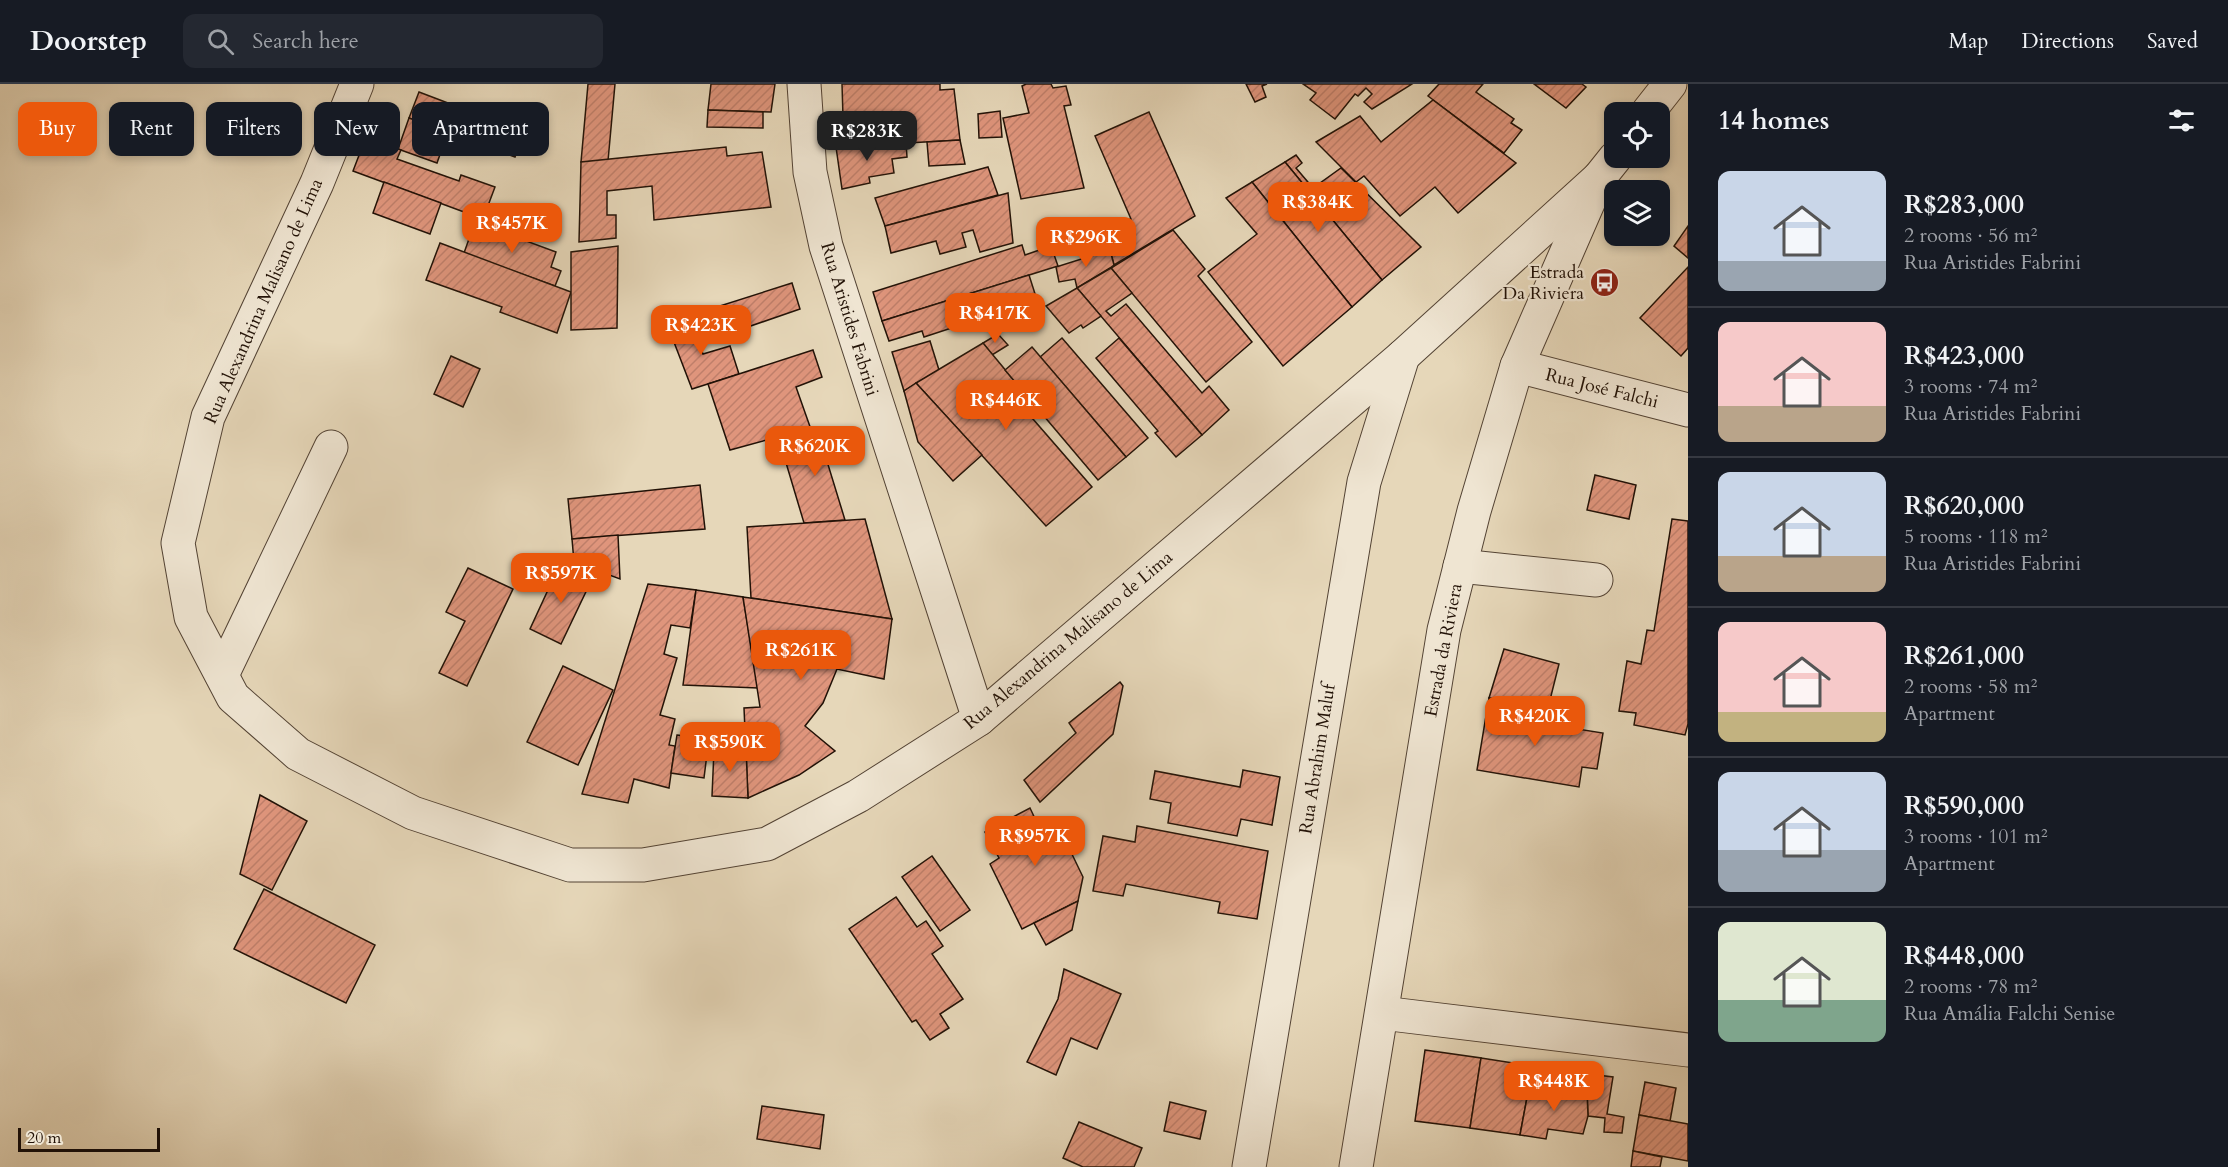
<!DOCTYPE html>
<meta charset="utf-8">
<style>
body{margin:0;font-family:Cardo,serif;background:#242831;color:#f1f3f6;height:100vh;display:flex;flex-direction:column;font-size:22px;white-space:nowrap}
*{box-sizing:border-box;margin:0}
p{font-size:20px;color:#9ea1a6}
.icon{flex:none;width:33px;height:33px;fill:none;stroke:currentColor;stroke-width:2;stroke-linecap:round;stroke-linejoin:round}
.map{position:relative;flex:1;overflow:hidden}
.side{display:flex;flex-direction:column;background:#171b24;width:540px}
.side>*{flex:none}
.hud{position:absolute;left:18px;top:18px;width:570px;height:54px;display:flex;gap:12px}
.tools{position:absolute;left:1604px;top:18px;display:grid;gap:12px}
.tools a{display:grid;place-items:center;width:66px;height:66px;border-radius:12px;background:#171b24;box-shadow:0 3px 9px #0003;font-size:30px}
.scale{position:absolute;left:18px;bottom:15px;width:142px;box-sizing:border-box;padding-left:6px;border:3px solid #221207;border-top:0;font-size:16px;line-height:21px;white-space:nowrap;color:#221207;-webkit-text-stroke:4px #efe5d2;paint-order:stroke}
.price{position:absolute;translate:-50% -51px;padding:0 14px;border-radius:12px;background:#ea580c;color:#fff;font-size:20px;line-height:39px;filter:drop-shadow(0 2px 3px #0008)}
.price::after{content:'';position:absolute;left:50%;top:36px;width:18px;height:14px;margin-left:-9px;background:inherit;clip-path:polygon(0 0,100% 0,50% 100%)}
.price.selected{background:#222;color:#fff}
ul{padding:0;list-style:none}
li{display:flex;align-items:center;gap:18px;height:150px;padding:0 30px}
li+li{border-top:2px solid #363941}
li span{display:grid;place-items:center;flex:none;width:168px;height:120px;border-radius:12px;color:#555}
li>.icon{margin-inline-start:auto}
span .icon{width:72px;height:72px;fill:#fffc;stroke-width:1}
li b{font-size:26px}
h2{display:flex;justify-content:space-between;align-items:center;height:72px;padding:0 30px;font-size:26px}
.tag{padding:0 21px;border-radius:12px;background:#171b24;box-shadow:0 3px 9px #0003;font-size:21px;line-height:54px}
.tag.selected{background:#ea580c;color:#fff}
header{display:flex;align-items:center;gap:36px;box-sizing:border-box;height:84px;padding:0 30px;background:#171b24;border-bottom:2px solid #363941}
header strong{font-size:28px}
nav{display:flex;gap:33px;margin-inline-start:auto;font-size:21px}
.search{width:420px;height:54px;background:#242831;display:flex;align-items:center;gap:15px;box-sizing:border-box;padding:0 21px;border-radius:12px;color:#9ea1a6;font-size:22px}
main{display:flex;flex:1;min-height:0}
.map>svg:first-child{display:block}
.building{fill:url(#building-hatch);stroke:#221207;stroke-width:1.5}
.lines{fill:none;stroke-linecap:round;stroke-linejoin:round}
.minor-casing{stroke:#534334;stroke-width:35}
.minor{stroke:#efe5d2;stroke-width:33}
.labels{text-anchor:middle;stroke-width:4.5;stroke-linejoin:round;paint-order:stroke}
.poi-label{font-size:18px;fill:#221207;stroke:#efe5d2;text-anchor:end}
.street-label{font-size:18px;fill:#221207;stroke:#efe5d2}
</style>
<header>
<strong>Doorstep</strong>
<div class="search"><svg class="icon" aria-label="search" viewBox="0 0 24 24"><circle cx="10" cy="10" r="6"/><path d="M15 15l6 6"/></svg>Search here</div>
<nav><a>Map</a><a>Directions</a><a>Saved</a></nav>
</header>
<main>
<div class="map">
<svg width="1688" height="1083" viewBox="0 0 1688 1083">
<defs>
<pattern id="building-hatch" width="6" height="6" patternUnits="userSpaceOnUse" patternTransform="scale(1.5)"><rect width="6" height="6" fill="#df957c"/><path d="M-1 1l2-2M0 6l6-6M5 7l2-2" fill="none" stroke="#bf7f6a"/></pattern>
</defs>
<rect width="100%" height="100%" fill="#e6d7b9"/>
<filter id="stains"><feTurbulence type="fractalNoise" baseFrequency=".00333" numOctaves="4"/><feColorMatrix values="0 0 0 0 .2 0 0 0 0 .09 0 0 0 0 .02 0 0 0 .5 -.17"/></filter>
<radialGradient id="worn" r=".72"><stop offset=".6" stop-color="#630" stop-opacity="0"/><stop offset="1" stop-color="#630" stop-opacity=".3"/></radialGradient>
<g class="building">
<polygon points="588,0 615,0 608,77 581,78"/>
<polygon points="711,0 775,0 771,28 708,26"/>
<polygon points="842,0 940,0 940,6 954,5 960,56 836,63 836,33 843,33"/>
<polygon points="1026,0 1051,0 1053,4 1066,2 1071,21 1064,22 1084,104 1021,115 1003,34 1029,29 1022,2"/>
<polygon points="1246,0 1267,0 1262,2 1266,13 1255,18"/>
<polygon points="1303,0 1412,0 1372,25 1364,18 1372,10 1366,4 1358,12 1355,10 1335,35 1310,16 1316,9"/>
<polygon points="1439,0 1483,0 1476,8 1514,35 1511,39 1522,46 1504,69 1428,12"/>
<polygon points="1534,0 1582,0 1586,3 1566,24"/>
<polygon points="419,8 524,48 515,73 409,34"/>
<polygon points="1433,16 1516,79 1458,129 1435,103 1400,132 1364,92 1356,98 1316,58 1360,32 1381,58"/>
<polygon points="708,26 763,28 763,44 707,43"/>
<polygon points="1000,27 1002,53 979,54 978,30"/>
<polygon points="1149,28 1195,132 1114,181 1104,143 1131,135 1095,52"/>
<polygon points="409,34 448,48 437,79 398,65"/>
<polygon points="366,53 401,66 397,75 459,97 461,91 495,103 483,135 353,87"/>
<polygon points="960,56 965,80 929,82 927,58"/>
<polygon points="906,59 907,73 892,75 894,89 869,93 870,99 842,105 836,63"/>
<polygon points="726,63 727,72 762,68 771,123 654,136 652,102 607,107 607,131 616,131 616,154 579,158 581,78"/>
<polygon points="1296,71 1302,79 1296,84 1313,104 1341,84 1421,163 1382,196 1285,78"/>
<polygon points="1285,78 1382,196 1352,223 1252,98"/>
<polygon points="988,83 998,111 885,142 875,114"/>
<polygon points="384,98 441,119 430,150 373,129"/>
<polygon points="1252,98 1352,223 1283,282 1208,188 1257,150 1226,114"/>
<polygon points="1008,109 1013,159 980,168 973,146 962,149 966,163 940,170 936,157 891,169 885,142"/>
<polygon points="475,138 556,168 551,183 561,187 555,202 464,169"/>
<polygon points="1688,142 1688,174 1674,162"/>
<polygon points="1173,146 1205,185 1198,192 1252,258 1206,298 1111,184"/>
<polygon points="440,159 571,208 557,249 500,228 502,223 426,196"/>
<polygon points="1022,161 1025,171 1051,162 1058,182 882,237 873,208"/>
<polygon points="618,162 617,244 571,246 571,168"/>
<polygon points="1110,166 1114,181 1110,184 1077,204 1075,195 1059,198 1056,183"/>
<polygon points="1688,183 1688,264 1681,272 1640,234"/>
<polygon points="1111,184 1132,209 1106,227 1111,232 1126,220 1202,309 1209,302 1229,326 1202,351 1077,204"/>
<polygon points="1029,191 1037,216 924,253 922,247 889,257 882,237"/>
<polygon points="792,199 800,225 710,256 701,228"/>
<polygon points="1077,204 1101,232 1083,244 1081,241 1069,249 1046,222"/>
<polygon points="690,232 703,270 730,262 739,290 692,305 667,240"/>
<polygon points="998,250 1008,261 992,271 983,259"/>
<polygon points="1062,254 1148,354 1126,373 1040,273"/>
<polygon points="1119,254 1202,351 1176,373 1155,349 1158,347 1096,274"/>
<polygon points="930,257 939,286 904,307 892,268"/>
<polygon points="983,259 1041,329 1033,335 1092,403 1046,442 916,299"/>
<polygon points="1032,263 1126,373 1098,396 1005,286"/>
<polygon points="813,266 822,293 796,303 814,354 784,362 781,352 730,366 708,300"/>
<polygon points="451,272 480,285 463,323 434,310"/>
<polygon points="916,299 982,371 953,397 918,358 904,307"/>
<polygon points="838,348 845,367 826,374 845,436 804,439 781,362"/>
<polygon points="1595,391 1636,401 1629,435 1587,426"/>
<polygon points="700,401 705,445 572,455 568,415"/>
<polygon points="865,435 892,535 751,514 747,443"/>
<polygon points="1672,435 1688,437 1688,640 1685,651 1634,641 1636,629 1619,627 1627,577 1641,580 1647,546 1654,547"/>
<polygon points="618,451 620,495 574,478 572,455"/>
<polygon points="560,480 592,495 561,560 530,545"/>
<polygon points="468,484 513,505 467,602 439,589 465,537 446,528"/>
<polygon points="648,500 696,506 690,544 671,541 664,570 677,574 660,631 675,635 669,661 675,662 669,704 634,695 628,719 582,710"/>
<polygon points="696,506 743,513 758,604 683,601"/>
<polygon points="743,513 892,535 884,595 837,585 823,619 805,642 835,667 799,691 748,714 744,624 760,623"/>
<polygon points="1504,565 1559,580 1548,624 1489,614"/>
<polygon points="563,582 613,606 578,681 527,658"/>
<polygon points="1120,598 1123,602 1113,650 1040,718 1024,696 1076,649 1069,639"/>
<polygon points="1489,614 1524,621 1521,636 1603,649 1597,685 1582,683 1579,703 1477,686"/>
<polygon points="677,651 702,654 700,660 708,662 704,694 671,689"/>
<polygon points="746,664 748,714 712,712 714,666"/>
<polygon points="1243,686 1280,693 1272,741 1241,735 1237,752 1168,739 1171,719 1150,715 1155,687 1240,703"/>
<polygon points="260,711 307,737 272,806 240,790"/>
<polygon points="1030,724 1038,741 1054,733 1083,793 1078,817 1022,845 990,780 999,774 985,748"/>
<polygon points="1137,742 1268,767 1257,835 1218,829 1220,818 1126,800 1123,812 1093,807 1103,752 1135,758"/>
<polygon points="932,772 970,826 940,847 902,793"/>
<polygon points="264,805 375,861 346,919 234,865"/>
<polygon points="896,813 917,843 926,837 943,862 932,870 963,915 940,930 949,944 930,956 916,936 912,938 849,845"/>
<polygon points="1078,817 1072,846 1046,861 1034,839"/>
<polygon points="1064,885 1121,910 1097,965 1071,954 1056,991 1027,978 1058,915"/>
<polygon points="1425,966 1481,974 1470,1044 1415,1037"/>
<polygon points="1481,974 1533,982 1520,1051 1470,1044"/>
<polygon points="1589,990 1613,993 1607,1030 1624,1033 1622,1049 1604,1048 1605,1034 1588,1032 1587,1007"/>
<polygon points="1645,998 1676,1004 1670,1037 1639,1031"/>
<polygon points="1529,1003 1587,1007 1588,1032 1583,1050 1548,1045 1546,1055 1520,1051"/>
<polygon points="1170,1018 1206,1027 1200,1055 1164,1047"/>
<polygon points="762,1022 824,1031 820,1065 757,1055"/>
<polygon points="1639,1031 1688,1040 1688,1077 1633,1067"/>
<polygon points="1079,1038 1142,1064 1134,1083 1083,1083 1063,1074"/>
<polygon points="1633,1067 1662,1073 1660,1083 1631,1083"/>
</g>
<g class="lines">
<defs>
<g id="minor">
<polyline points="357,0 317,99 208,333 178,459 191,533 233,613 298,670 413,729 570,781 643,781 767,760 858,712 979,635 1403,272 1599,94"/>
<polyline points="804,0 810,88 826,162 979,635"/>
<polyline points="1648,28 1670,0"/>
<polyline points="1517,282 1688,326"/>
<polyline points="1460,482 1596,496"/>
<polyline points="222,591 331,363"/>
<polyline points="1382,929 1688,966"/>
<polyline points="1249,1083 1364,398 1403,272"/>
<polyline points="1356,1083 1444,546 1474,427 1517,282 1599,94 1615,74"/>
</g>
</defs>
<use href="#minor" class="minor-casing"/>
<use href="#minor" class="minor"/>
</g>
<defs>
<symbol id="bus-disc" viewBox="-11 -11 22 22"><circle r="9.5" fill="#8f2418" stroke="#efe5d2"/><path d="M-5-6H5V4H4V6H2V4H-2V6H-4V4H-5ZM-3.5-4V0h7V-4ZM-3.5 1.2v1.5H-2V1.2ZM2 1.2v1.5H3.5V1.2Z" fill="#fff"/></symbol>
</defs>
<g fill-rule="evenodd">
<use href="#bus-disc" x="1588" y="182" width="33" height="33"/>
</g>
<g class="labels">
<g class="poi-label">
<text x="1584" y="194">Estrada<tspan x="1584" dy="21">Da Riviera</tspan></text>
</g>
<g class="street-label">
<text transform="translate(263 217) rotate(-66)" y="6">Rua Alexandrina Malisano de Lima</text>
<text transform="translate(850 235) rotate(73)" y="6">Rua Aristides Fabrini</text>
<text transform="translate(1602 304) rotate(14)" y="6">Rua José Falchi</text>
<text transform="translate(1068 556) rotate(-40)" y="6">Rua Alexandrina Malisano de Lima</text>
<text transform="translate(1443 566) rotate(-79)" y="6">Estrada da Riviera</text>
<text transform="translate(1317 675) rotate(-81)" y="6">Rua Abrahim Maluf</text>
</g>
</g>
<rect width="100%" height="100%" filter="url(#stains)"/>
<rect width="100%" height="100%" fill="url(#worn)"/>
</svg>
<div class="tools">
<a><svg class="icon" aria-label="locate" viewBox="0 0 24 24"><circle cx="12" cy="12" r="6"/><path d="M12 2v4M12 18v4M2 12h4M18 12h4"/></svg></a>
<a><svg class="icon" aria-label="layers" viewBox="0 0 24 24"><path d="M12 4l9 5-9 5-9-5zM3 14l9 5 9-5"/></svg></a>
</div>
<div class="scale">20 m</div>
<b class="price selected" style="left:867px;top:78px">R$283K</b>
<b class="price" style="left:1318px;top:149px">R$384K</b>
<b class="price" style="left:512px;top:170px">R$457K</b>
<b class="price" style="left:1086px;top:184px">R$296K</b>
<b class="price" style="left:995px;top:260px">R$417K</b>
<b class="price" style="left:701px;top:272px">R$423K</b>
<b class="price" style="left:1006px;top:347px">R$446K</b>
<b class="price" style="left:815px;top:393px">R$620K</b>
<b class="price" style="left:561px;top:520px">R$597K</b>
<b class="price" style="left:801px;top:597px">R$261K</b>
<b class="price" style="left:1535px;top:663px">R$420K</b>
<b class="price" style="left:730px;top:689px">R$590K</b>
<b class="price" style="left:1035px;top:783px">R$957K</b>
<b class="price" style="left:1554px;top:1028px">R$448K</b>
<div class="hud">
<a class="tag selected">Buy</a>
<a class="tag">Rent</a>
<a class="tag">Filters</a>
<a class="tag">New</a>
<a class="tag">Apartment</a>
</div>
</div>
<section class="side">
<h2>14 homes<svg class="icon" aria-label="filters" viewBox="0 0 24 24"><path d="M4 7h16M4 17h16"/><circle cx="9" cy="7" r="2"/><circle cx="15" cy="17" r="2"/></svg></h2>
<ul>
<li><span style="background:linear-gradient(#c9d6e8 75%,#9aa5b1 0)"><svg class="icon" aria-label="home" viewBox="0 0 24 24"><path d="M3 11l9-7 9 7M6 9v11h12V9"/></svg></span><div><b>R$283,000</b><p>2 rooms · 56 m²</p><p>Rua Aristides Fabrini</p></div></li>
<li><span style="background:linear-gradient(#f6c9c9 70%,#b9a48a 0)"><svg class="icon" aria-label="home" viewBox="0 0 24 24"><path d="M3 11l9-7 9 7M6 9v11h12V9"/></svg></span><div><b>R$423,000</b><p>3 rooms · 74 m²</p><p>Rua Aristides Fabrini</p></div></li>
<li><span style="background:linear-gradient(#c9d6e8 70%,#b9a48a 0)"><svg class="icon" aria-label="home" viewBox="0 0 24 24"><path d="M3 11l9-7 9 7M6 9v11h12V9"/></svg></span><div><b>R$620,000</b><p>5 rooms · 118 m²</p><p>Rua Aristides Fabrini</p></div></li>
<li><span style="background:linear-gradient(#f6c9c9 75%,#c2b280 0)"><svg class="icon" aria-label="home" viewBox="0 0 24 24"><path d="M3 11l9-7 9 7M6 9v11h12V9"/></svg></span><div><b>R$261,000</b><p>2 rooms · 58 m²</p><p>Apartment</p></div></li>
<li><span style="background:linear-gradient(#c9d6e8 65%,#9aa5b1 0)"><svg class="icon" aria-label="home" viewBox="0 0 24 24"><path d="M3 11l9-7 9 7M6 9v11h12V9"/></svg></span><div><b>R$590,000</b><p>3 rooms · 101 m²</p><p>Apartment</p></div></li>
<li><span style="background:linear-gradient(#dfe7d0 65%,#7fa58c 0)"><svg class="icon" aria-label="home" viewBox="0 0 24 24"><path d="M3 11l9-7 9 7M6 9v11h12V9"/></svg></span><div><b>R$448,000</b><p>2 rooms · 78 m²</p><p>Rua Amália Falchi Senise</p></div></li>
</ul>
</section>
</main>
